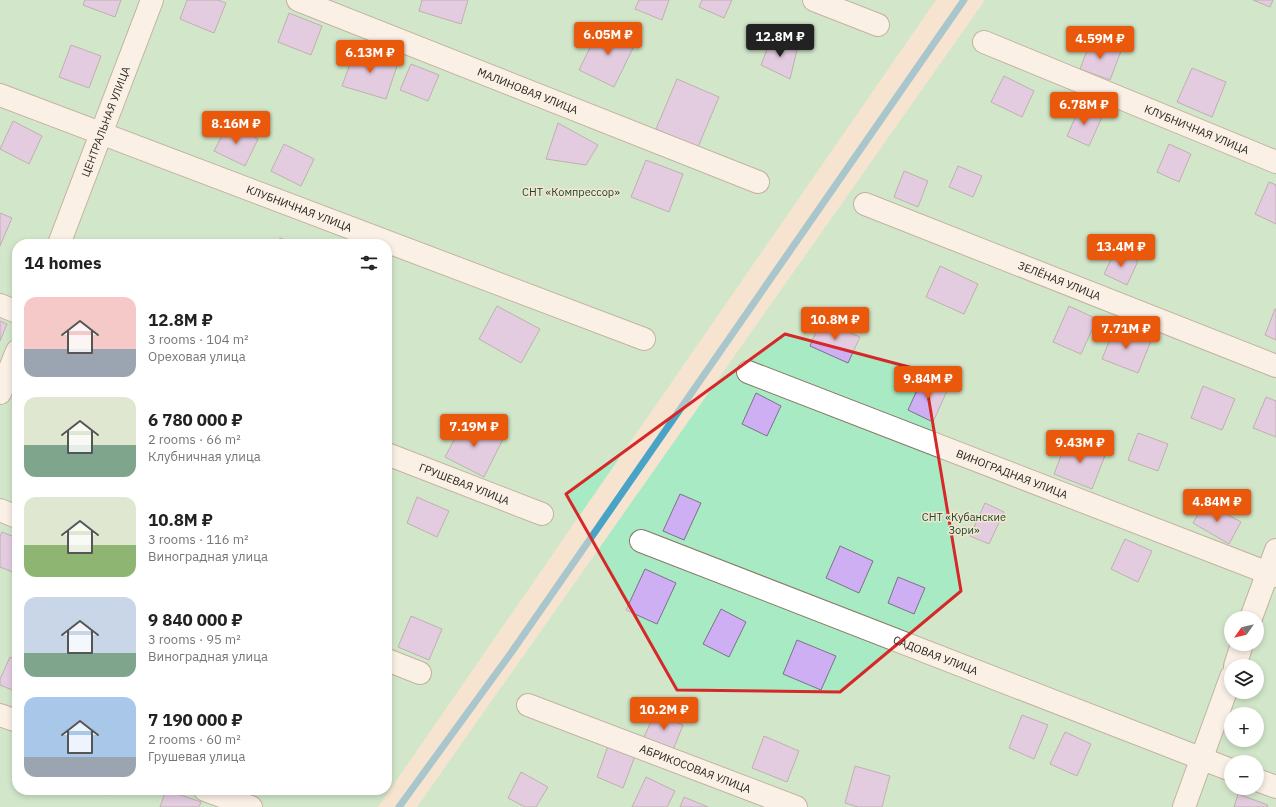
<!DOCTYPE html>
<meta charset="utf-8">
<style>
body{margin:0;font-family:"IBM Plex Sans",sans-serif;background:#f2f2f2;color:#222;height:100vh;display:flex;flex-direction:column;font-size:15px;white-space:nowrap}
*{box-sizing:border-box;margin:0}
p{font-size:13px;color:#767676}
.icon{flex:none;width:22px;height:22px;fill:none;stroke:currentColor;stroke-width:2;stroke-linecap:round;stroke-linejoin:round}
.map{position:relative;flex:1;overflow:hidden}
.panel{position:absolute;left:12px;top:239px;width:380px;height:556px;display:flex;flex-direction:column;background:#fff;border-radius:16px;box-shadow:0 2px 6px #0003}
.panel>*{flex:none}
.needle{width:26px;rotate:236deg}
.fabs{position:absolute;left:1224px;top:611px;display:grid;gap:8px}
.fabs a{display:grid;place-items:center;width:40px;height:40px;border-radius:50%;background:#fff;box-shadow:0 2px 6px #0003;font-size:20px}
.price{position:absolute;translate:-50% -34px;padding:0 9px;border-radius:4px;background:#ea580c;color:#fff;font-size:13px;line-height:26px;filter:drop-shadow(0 1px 2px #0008)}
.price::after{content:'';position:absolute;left:50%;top:24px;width:12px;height:9px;margin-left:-6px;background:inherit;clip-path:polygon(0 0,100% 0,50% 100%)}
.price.selected{background:#222;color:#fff}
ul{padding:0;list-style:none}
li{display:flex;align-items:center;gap:12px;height:100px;padding:0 12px}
li span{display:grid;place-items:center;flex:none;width:112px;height:80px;border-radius:12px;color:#555}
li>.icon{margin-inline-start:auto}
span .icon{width:48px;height:48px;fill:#fffc;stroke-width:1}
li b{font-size:17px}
h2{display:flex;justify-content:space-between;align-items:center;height:48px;padding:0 12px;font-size:17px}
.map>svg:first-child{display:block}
.green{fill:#a7eac3;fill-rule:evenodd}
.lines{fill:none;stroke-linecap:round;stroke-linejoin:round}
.stream{stroke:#49a3c6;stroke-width:7}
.building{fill:#ceaff3;stroke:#7b7287}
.minor-casing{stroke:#877765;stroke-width:24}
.minor{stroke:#fff;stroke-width:22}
.marked{fill:none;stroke:#d62828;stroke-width:3;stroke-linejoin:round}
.labels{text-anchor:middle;stroke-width:3;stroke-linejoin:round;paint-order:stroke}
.street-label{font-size:11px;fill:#2b251d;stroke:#f6e4d0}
.park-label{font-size:11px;fill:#0f4c30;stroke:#f6e4d0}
</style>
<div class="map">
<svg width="1276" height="807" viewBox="0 0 1276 807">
<rect width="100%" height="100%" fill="#f6e4d0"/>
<g class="green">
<path d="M0,0H936L378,807H0ZM17,244H387V790H17Z"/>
<path d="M985,0H1276V807H417ZM1231,618H1257V644H1231ZM1231,666H1257V692H1231ZM1231,714H1257V740H1231ZM1231,762H1257V788H1231Z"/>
</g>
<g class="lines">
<polyline class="stream" points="399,807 511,653 964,0"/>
</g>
<g class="building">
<polygon points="85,0 121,0 115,17 83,5"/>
<polygon points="187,0 218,0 226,3 214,33 180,19"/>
<polygon points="422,0 468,0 461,24 419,11"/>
<polygon points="639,0 669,0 662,20 635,9"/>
<polygon points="702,0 732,0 724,18 699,7"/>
<polygon points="1253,0 1273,0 1270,7"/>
<polygon points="289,13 322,26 311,55 278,42"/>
<polygon points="601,25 636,42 614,87 579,70"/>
<polygon points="772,36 797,50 790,79 761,65"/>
<polygon points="1091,40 1121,51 1110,80 1080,69"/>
<polygon points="71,45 101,56 89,88 59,77"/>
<polygon points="356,47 397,66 386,99 342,86"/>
<polygon points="411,64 439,75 428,101 400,90"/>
<polygon points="1192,68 1226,82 1212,117 1177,102"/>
<polygon points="1004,76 1034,91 1022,117 991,102"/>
<polygon points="677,79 719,97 698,147 656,129"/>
<polygon points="1080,107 1102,117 1089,146 1067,136"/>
<polygon points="13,121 42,136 29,164 0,149"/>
<polygon points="558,123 598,145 586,165 546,159"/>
<polygon points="228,124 258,139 245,166 214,151"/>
<polygon points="284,144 314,159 301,186 271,171"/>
<polygon points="1169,144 1191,154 1179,182 1157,172"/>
<polygon points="646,160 683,174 669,212 631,197"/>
<polygon points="958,166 982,176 973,197 949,187"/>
<polygon points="904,171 928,181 918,207 894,197"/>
<polygon points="1269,182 1276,185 1276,224 1255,214"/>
<polygon points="0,213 12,218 0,246"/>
<polygon points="280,238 294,244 277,244"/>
<polygon points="1115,251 1138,261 1127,285 1104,274"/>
<polygon points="940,266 978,284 964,314 926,297"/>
<polygon points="497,306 540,329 521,363 479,339"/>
<polygon points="1069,306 1097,319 1081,354 1053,342"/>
<polygon points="1275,309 1276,309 1276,340 1265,335"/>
<polygon points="821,320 860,337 848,363 810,346"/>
<polygon points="0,321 7,324 0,341"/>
<polygon points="1115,327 1151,341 1138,373 1102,359"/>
<polygon points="922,379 947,391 933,422 908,410"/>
<polygon points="1203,386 1235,399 1222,430 1191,418"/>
<polygon points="756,393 781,406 767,436 742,424"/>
<polygon points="1266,397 1276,401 1276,437 1253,428"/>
<polygon points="465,419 503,439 484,477 445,457"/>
<polygon points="1138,433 1168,444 1158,471 1128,460"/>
<polygon points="1068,438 1106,453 1092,489 1054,474"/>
<polygon points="680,494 701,503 684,540 663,531"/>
<polygon points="417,497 449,511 437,537 407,523"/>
<polygon points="1205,502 1241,522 1229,544 1193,523"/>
<polygon points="985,503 1004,512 989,544 970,536"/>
<polygon points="2,532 17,538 17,567 15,573 0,567 0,537"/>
<polygon points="1125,539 1152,551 1138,582 1111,569"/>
<polygon points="840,546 873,561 859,593 826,578"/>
<polygon points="645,569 676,583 657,624 626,610"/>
<polygon points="898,577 925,588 914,614 888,603"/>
<polygon points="721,609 746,622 729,657 703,644"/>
<polygon points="411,616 442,629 429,660 398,647"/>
<polygon points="797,640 836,656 821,690 783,674"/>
<polygon points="10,657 17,660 17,692 0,685 0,679"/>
<polygon points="655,713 683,725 673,750 644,737"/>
<polygon points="1022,715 1048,725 1034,759 1009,748"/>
<polygon points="1065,732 1091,744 1077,776 1050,764"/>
<polygon points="764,736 799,751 787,782 752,768"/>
<polygon points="608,746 635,756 623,788 597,777"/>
<polygon points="855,766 890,776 882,807 858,807 845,803"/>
<polygon points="521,772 548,787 536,807 525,807 508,798"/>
<polygon points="646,777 675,791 667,807 632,807"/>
<polygon points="98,790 113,790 111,795"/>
<polygon points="166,790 201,802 199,807 160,807"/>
<polygon points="1238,794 1268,805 1267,807 1234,807"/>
<polygon points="684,797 708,807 680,807"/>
</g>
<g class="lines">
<defs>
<g id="minor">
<path id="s1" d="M298,0L758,182"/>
<polyline points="814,0 878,25"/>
<path id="s2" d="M984,42L1276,162"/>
<path id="s3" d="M0,95L644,339"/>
<path id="s4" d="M865,204L1276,366"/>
<path id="s5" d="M59,244L152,0"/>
<polyline points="0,305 17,312"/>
<path id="s6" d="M748,372L1276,576"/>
<polyline points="0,393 17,351"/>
<path id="s7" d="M387,454L542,514"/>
<polyline points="0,510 17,517"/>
<path id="s8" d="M641,541L1231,770"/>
<polyline points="1251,618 1276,550"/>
<polyline points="387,660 420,673"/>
<polyline points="1235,666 1242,644"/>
<path id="s9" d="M528,705L796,807"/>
<polyline points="0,715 17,721"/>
<polyline points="1257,780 1276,787"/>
<polyline points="205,790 251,807"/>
<polyline points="1184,807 1231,677"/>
</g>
</defs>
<use href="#minor" class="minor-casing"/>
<use href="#minor" class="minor"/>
</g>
<path d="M0 0H1276V807H0ZM785,334L924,371L961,591L840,692L677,690L566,494Z" fill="#f6e4d0" fill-opacity=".55" fill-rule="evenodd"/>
<path class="marked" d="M785,334L924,371L961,591L840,692L677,690L566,494Z"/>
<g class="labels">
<g class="street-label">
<text dy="4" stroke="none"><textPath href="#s1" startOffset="247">МАЛИНОВАЯ УЛИЦА</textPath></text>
<text dy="4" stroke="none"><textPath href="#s5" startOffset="131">ЦЕНТРАЛЬНАЯ УЛИЦА</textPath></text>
<text dy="4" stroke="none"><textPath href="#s2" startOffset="230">КЛУБНИЧНАЯ УЛИЦА</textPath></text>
<text dy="4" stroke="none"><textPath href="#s3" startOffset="320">КЛУБНИЧНАЯ УЛИЦА</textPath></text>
<text dy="4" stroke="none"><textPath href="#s4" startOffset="209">ЗЕЛЁНАЯ УЛИЦА</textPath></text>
<text dy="4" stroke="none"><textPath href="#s6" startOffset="283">ВИНОГРАДНАЯ УЛИЦА</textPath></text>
<text dy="4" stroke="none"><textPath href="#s7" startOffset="83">ГРУШЕВАЯ УЛИЦА</textPath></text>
<text dy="4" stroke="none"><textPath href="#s8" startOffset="316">САДОВАЯ УЛИЦА</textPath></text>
<text dy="4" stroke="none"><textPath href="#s9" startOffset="179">АБРИКОСОВАЯ УЛИЦА</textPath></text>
</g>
<g class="park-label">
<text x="571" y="196">СНТ «Компрессор»</text>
<text x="964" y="521">СНТ «Кубанские<tspan x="964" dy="13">Зори»</tspan></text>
</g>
</g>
</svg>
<div class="fabs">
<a><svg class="needle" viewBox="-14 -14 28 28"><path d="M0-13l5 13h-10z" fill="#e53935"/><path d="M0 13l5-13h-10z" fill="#767676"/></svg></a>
<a><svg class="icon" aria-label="layers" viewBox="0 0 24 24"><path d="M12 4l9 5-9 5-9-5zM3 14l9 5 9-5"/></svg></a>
<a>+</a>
<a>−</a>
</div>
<b class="price" style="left:608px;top:56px">6.05M ₽</b>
<b class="price selected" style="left:780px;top:58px">12.8M ₽</b>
<b class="price" style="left:1100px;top:60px">4.59M ₽</b>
<b class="price" style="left:370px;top:74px">6.13M ₽</b>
<b class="price" style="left:1084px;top:126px">6.78M ₽</b>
<b class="price" style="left:236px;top:145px">8.16M ₽</b>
<b class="price" style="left:1121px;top:268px">13.4M ₽</b>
<b class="price" style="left:835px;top:341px">10.8M ₽</b>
<b class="price" style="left:1126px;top:350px">7.71M ₽</b>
<b class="price" style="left:928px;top:400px">9.84M ₽</b>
<b class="price" style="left:474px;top:448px">7.19M ₽</b>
<b class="price" style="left:1080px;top:464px">9.43M ₽</b>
<b class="price" style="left:1217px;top:523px">4.84M ₽</b>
<b class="price" style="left:664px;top:731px">10.2M ₽</b>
<section class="panel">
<h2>14 homes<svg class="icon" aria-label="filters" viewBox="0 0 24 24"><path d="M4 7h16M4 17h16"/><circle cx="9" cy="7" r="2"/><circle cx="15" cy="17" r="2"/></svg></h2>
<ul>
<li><span style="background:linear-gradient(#f6c9c9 65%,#9aa5b1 0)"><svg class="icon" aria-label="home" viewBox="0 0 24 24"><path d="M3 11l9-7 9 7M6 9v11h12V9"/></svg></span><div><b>12.8M ₽</b><p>3 rooms · 104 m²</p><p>Ореховая улица</p></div></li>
<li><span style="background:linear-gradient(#dfe7d0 60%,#7fa58c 0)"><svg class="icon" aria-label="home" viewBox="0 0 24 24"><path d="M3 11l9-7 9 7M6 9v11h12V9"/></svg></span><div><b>6 780 000 ₽</b><p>2 rooms · 66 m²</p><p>Клубничная улица</p></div></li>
<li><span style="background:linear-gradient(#dfe7d0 60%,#8fb573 0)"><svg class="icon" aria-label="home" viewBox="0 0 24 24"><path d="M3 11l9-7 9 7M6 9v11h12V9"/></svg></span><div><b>10.8M ₽</b><p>3 rooms · 116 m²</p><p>Виноградная улица</p></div></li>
<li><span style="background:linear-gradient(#c9d6e8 70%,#7fa58c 0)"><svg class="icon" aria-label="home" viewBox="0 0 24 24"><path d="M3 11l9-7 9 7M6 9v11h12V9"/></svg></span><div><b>9 840 000 ₽</b><p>3 rooms · 95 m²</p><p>Виноградная улица</p></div></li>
<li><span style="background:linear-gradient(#a9c7e8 75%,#9aa5b1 0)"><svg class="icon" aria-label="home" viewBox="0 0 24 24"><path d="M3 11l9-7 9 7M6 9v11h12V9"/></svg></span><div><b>7 190 000 ₽</b><p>2 rooms · 60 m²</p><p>Грушевая улица</p></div></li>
</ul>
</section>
</div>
